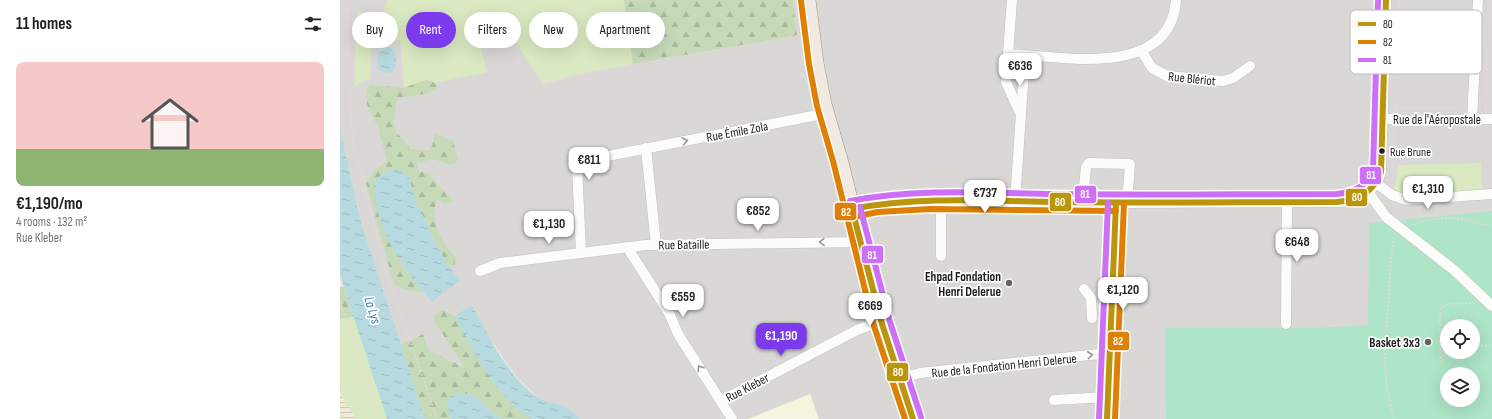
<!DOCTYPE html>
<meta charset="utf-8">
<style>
body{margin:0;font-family:"Sofia Sans Condensed",sans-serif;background:#f2f2f2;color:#222;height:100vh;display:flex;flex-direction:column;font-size:15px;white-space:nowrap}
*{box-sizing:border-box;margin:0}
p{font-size:13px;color:#767676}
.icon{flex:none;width:22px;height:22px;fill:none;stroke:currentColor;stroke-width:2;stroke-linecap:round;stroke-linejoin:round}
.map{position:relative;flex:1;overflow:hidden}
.details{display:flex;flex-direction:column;background:#fff;width:340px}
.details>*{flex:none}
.top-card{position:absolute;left:12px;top:12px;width:380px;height:36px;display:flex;gap:8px}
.fabs{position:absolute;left:1100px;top:319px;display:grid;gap:8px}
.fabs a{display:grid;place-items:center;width:40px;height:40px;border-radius:50%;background:#fff;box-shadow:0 4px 16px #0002;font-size:20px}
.price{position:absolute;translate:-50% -34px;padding:0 9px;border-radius:8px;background:#fff;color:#222;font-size:13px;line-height:26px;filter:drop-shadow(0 1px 2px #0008)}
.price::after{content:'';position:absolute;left:50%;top:24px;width:12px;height:9px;margin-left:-6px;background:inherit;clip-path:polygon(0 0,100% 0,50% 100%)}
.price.current{background:#7c3aed;color:#fff}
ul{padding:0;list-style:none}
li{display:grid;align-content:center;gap:8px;height:212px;padding:0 16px}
li span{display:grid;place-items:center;height:124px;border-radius:8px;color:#555}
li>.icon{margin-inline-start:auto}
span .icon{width:72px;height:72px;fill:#fffc;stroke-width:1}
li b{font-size:17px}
h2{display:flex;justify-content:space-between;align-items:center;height:48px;padding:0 16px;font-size:17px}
.chip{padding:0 14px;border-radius:18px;background:#fff;box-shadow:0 4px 16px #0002;font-size:14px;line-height:36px}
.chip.current{background:#7c3aed;color:#fff}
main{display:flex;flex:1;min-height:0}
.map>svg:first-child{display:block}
.residential{fill:#dad8d6;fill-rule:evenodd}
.education{fill:#f6f3de}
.religious{fill:#d9d8d6}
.farmland{fill:url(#farmland-rules)}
.grass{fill:#dae9c1}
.forest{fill:url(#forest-firs)}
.pitch{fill:#aee4c8;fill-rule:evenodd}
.water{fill:url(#water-ripples)}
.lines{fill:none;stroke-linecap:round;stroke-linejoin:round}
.minor-casing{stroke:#c3c2c0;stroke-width:11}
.major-casing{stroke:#a19481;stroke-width:14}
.path{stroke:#ead8d7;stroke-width:1.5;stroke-dasharray:2 2;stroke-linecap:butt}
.minor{stroke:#fcfcfb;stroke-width:10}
.major{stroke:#f0eae3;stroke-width:13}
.bus-1-casing{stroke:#fff;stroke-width:9}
.bus-2-casing{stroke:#fff;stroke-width:9}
.bus-3-casing{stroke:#fff;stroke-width:9}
.bus-1{stroke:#bb950b;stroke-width:6}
.bus-2{stroke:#dd8004;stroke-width:6}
.bus-3{stroke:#ce70f6;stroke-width:6}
.oneway{stroke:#979797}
.bus-dot{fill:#1c1c1c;stroke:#fff;stroke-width:1.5}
.poi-dot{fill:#646362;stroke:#fff;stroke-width:1.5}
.labels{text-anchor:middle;stroke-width:3.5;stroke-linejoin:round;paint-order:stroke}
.bus-label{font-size:12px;fill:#1c1c1c;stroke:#fff;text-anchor:start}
.street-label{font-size:13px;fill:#1c1c1c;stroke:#fff}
.poi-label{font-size:13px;font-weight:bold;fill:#1c1c1c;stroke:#fff;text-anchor:end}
.water-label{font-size:14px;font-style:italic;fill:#42779d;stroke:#fff}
.key{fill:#fff;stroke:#bbb;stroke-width:1}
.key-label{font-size:11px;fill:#1c1c1c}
.line-badge{stroke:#fff;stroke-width:1.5}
.badge-label{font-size:11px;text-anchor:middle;font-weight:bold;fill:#fff}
</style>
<main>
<section class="details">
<h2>11 homes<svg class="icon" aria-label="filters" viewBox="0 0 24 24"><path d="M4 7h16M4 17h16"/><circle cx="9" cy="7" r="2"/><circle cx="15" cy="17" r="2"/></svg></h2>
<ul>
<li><span style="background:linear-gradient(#f6c9c9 70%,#8fb573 0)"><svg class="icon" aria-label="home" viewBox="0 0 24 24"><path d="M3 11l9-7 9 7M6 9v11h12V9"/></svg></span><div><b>€1,190/mo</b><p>4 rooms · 132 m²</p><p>Rue Kleber</p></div></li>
</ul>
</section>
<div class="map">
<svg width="1152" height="419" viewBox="0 0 1152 419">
<defs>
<pattern id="farmland-rules" width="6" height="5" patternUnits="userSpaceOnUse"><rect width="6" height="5" fill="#edebd6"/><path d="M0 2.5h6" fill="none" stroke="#cbc9b7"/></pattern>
<pattern id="forest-firs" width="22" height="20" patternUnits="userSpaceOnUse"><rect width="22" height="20" fill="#c7dab8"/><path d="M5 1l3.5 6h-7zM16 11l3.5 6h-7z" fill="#aaba9e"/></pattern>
<pattern id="water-ripples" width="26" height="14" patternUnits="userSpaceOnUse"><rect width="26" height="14" fill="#b6dadf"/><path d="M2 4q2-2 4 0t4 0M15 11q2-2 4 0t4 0" fill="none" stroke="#9cbabf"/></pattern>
</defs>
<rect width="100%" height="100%" fill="#ebe8e4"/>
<path class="residential" d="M0,0H1152V419H240L222,406L214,404L197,397L176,376L128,307L115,316L103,310L94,321L126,368L89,350L83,334L60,345L20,219L0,131ZM1107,326H1133V352H1107ZM1107,374H1133V400H1107Z"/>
<polygon class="education" points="470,394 479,419 408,419"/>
<g class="religious">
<polygon points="304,163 310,231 301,232 295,164"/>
<polygon points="1152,199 1152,207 1052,216 1055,202 1067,205"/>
<polygon points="727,277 763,278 763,307 743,306 722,284"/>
</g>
<polygon class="farmland" points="0,392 11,411 18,419 0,419"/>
<g class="grass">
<polygon points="48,0 284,0 293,64 239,74 203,84 171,35 140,46 147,72 95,83 86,80 64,88 60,40 38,44 38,23"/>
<polygon points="17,11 32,17 30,79 14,86"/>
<polygon points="1141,163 1142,190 1071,196 1058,194 1054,189 1059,165"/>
<polygon points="14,317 47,419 18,419 11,411 0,392 0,319"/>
</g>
<g class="forest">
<polygon points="284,0 453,0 457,36 293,64"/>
<path d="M86,80L95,83L97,89L89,93L57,99L53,123L57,133L71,149L87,151L92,146L95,134L113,141L118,160L111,165L93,159L77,163L79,171L88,173L114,202L104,204L97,199C91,216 96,232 107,247C110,252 114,254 117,259L114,265L109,266L106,263L76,202L69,177L61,264L83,292L65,290L54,284L26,183L35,170L47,161L39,130L27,104L26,90L31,85L63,88Z"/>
<polygon points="0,287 4,287 14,317 0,319"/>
<polygon points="103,310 115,316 151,379 176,408 193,419 161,419 130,394 110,416 111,419 85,419 60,345 83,334 89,350 125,368 94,321 94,314"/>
</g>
<path class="pitch" d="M1152,211V419H826L825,328H976L1028,325L1029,223ZM1107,326H1133V352H1107ZM1107,374H1133V400H1107Z"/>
<g class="water">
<polygon points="44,48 51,48 56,54 56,68 51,73 42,72 37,68 39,51"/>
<polygon points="0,129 20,219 85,419 47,419 0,275"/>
<path d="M52,169L62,171L69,177L76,202L106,263L120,280L92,302C62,268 35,230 34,183L42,174Z"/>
<path d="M128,307H133C150,338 167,376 197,397C205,402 215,402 223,406C230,409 235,414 240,419C227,419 206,419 194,419C166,413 127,341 115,316Z"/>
<path d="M124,393L130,394L161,419H111L107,402C110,395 117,394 124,393Z"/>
</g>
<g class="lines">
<defs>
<g id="minor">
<polyline points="672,0 668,54 685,55 675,201"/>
<polyline points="801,50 812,68 827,76 883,81 893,78 910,66"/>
<polyline points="668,54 666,82 679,111"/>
<path d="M685,55C736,59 831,74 836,0"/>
<polyline points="1043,118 1063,121 1152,119"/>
<polyline points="1132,120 1138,0"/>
<polyline points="306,148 316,245"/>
<polyline points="1036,183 1052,195 1066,200 1152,194"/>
<polyline points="744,187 746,167 749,163 790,164 787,203"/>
<polyline points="1028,192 1046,217 1114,270 1152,306"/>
<path d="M776,203L997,202C1017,201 1036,192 1041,172L1046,0"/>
<polyline points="287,247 329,313 338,334 392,419"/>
<polyline points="241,252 237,166 242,161 488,113"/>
<polyline points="601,256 601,201"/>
<polyline points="140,271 160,263 306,245 521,242"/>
<polyline points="744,289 751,298 752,318"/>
<polyline points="946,324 947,202"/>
<polyline points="559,379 580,373 769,353"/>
<polyline points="714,400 768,397"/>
<polyline points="381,401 517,330 533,324 542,324"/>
</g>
<g id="major">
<polyline points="469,0 477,63 485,104 501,159 542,324 573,419"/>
<polyline points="512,209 537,204 590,201 776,203 767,419"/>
</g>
</defs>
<use href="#minor" class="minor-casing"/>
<use href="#major" class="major-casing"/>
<g class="path">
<polyline points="8,0 8,65 13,143 44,264 97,419"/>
<polyline points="203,84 257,71 461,35"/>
<polyline points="1145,107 1152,107"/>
<polyline points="1055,108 1123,108"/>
<polyline points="1055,110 1059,0"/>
<polyline points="1145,110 1150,0"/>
<polyline points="1053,183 1054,129"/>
<path d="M1074,225C1088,219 1105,217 1121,219C1131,221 1141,225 1152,225"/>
<path d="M1054,237C1051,255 1050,273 1049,291C1047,337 1039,374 1055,419"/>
<polyline points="0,302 40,419"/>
<polyline points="1133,345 1152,346"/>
<polyline points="1100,358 1110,352"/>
<polyline points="1100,362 1100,309 1106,304 1135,303"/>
</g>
<use href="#minor" class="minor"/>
<use href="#major" class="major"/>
<defs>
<g id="bus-1">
<path d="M512,209C580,196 649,201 718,202C811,203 904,202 997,202C1018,200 1034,192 1041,172L1046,0"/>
<polyline points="512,209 542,324 573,419"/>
<polyline points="767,419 776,203"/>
</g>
<g id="bus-2">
<polyline points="461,1 469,64 477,106 493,161 534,326 565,419"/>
<polyline points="514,217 538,212 590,209 776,211"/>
<polyline points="775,419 784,203"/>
</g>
<g id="bus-3">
<path d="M510,201C579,188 646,193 715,194C809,195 903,194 997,194C1013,192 1027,187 1033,170L1038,0"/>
<polyline points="520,207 550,322 581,417"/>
<polyline points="759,419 768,203"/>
</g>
</defs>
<use href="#bus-1" class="bus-1-casing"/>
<use href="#bus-2" class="bus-2-casing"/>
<use href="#bus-3" class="bus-3-casing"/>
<use href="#bus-1" class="bus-1"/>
<use href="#bus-2" class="bus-2"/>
<use href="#bus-3" class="bus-3"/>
</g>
<defs><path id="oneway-chevron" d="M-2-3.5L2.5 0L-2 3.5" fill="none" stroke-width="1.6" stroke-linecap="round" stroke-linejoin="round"/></defs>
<g class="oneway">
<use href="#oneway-chevron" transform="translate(345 141) rotate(-11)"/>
<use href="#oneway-chevron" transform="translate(482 242) rotate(179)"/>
<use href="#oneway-chevron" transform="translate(750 355) rotate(-6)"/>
<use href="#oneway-chevron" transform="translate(360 368) rotate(-123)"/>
</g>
<circle class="bus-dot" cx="1042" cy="151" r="3.5"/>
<g class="poi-dot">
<circle cx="669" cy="283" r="4"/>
<circle cx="1088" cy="342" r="4"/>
</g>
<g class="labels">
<g class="bus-label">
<text x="1050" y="156">Rue Brune</text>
</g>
<g class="street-label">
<text transform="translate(852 78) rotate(6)" y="5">Rue Blériot</text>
<text x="1097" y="124">Rue de l'Aéropostale</text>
<text transform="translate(397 131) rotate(-11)" y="5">Rue Émile Zola</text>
<text transform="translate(344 244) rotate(-1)" y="5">Rue Bataille</text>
<text transform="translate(664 365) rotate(-6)" y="5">Rue de la Fondation Henri Delerue</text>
<text transform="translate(407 387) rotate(-28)" y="5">Rue Kleber</text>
</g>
<g class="poi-label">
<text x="661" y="281">Ehpad Fondation<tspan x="661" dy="15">Henri Delerue</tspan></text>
<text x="1080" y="347">Basket 3x3</text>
</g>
<g class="water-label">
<text transform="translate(33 310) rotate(73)" y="5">La Lys</text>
</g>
</g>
<rect x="1010" y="10" width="132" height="64" rx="6" class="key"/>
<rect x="1018" y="22" width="18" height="4" fill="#bb950b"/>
<rect x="1018" y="40" width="18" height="4" fill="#dd8004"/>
<rect x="1018" y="58" width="18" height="4" fill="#ce70f6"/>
<g class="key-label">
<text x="1043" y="28">80</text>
<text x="1043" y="46">82</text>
<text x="1043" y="64">81</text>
</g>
<g class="line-badge">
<rect x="1019" y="166" width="23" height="19" rx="4" fill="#ce70f6"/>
<rect x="734" y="185" width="23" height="19" rx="4" fill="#ce70f6"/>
<rect x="1005" y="188" width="23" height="19" rx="4" fill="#bb950b"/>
<rect x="709" y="192" width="23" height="20" rx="4" fill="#bb950b"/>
<rect x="494" y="202" width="23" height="19" rx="4" fill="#dd8004"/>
<rect x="521" y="245" width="23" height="19" rx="4" fill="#ce70f6"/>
<rect x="767" y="331" width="23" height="20" rx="4" fill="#dd8004"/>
<rect x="546" y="362" width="23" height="20" rx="4" fill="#bb950b"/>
</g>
<g class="badge-label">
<text x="1031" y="179">81</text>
<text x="745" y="198">81</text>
<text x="1017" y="201">80</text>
<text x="720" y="206">80</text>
<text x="506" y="216">82</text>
<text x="532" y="259">81</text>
<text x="778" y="345">82</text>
<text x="558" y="376">80</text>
</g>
</svg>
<div class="fabs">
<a><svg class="icon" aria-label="locate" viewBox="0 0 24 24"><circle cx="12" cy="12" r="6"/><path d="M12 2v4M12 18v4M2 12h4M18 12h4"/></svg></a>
<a><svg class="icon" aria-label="layers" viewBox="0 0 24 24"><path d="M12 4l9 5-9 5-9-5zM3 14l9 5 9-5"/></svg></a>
</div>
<b class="price" style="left:680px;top:87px">€636</b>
<b class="price" style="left:249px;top:181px">€811</b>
<b class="price" style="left:1088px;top:210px">€1,310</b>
<b class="price" style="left:645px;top:214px">€737</b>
<b class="price" style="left:418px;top:232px">€852</b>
<b class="price" style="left:209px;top:245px">€1,130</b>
<b class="price" style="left:957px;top:263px">€648</b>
<b class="price" style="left:783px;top:311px">€1,120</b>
<b class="price" style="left:343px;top:318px">€559</b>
<b class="price" style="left:530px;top:327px">€669</b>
<b class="price current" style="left:441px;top:357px">€1,190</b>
<div class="top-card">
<a class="chip">Buy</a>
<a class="chip current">Rent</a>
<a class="chip">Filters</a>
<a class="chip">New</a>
<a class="chip">Apartment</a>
</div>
</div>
</main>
